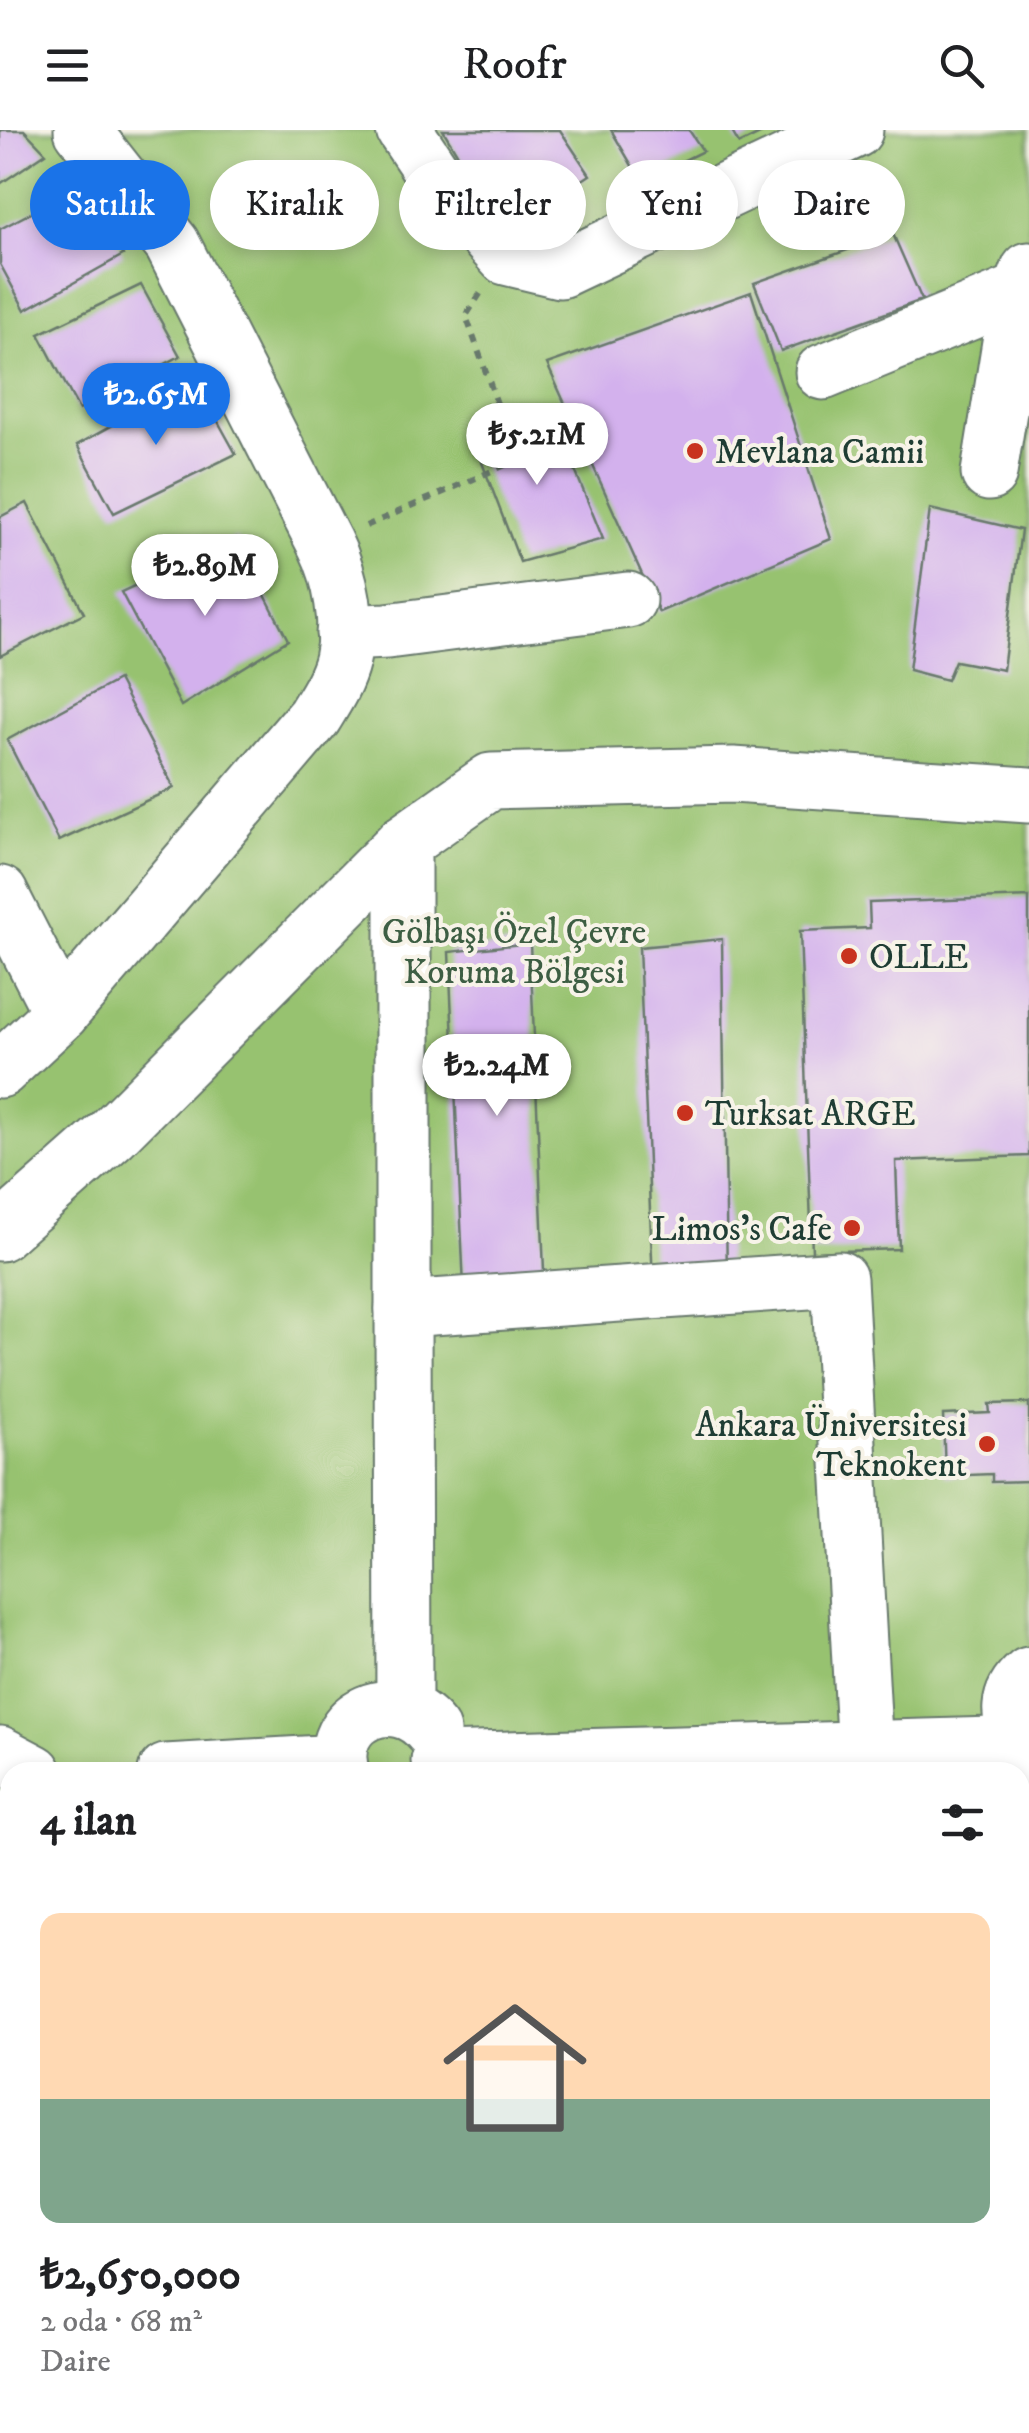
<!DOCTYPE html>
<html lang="tr">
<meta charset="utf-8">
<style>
body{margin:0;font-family:"IM FELL DW Pica",serif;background:#f2f2f2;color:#202124;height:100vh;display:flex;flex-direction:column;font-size:38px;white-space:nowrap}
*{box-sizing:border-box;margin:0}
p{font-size:32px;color:#757577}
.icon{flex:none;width:55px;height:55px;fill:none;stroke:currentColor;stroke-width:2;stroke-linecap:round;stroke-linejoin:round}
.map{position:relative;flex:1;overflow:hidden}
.side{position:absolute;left:0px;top:1632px;width:1030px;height:672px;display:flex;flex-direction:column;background:#fff;border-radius:30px 30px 0 0;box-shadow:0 5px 15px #0003}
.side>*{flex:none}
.hud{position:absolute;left:30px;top:30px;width:970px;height:90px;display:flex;gap:20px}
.price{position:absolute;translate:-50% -85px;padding:0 22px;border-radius:35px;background:#fff;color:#222;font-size:32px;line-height:65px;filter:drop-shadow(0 2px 5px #0008)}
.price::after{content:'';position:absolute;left:50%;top:60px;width:30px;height:22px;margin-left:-15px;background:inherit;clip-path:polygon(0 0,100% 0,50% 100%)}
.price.selected{background:#1a73e8;color:#fff}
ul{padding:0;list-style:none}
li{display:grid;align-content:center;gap:20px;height:530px;padding:0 40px}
li span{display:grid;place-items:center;height:310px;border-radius:20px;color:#555}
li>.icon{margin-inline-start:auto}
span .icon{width:180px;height:180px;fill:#fffc;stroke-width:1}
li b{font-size:42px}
h2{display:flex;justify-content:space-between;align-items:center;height:120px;padding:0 40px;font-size:42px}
.chip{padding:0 35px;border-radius:45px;background:#fff;box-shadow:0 5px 15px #0003;font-size:35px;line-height:90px}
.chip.selected{background:#1a73e8;color:#fff}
header{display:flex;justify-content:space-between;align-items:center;height:130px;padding:0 40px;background:#fff;font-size:45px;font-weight:600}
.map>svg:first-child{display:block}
.green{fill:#97c26f;stroke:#5b8052;stroke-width:2.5;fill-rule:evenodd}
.building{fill:#d3b1ed}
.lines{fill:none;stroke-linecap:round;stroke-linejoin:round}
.minor-casing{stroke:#68796c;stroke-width:59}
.path{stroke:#68796c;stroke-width:6;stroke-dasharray:8 8;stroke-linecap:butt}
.minor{stroke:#fff;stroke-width:55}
.poi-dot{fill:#c8321e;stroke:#f7f3e8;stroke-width:4}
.labels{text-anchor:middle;stroke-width:8;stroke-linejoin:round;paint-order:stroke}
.poi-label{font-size:35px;fill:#1f3d34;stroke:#f7f3e8;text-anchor:start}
.park-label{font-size:35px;fill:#3d5e43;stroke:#f7f3e8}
</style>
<header><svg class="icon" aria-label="menu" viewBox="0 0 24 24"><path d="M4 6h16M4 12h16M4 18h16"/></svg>Roofr<svg class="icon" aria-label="search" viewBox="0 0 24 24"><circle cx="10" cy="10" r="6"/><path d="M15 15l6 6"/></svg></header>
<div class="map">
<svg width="1029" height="2303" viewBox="0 0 1029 2303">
<rect width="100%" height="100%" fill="#f7f3e8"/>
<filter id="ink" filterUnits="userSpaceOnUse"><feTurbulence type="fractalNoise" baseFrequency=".01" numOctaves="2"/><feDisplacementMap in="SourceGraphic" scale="20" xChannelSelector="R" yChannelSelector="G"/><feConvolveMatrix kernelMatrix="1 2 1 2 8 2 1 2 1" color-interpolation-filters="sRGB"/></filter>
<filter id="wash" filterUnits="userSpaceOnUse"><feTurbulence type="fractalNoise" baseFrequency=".0048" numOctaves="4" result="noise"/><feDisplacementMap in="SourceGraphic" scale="40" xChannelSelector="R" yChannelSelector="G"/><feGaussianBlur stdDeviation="2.25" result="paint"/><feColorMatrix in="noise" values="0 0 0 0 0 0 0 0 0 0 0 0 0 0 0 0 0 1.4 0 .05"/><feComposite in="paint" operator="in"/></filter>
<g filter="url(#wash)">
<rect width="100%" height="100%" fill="#f1e9d4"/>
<path class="green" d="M0,0H1029V2303H0ZM10,1642H1020V2295H10Z"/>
<g id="blocks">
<g class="building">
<polygon points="0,0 24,0 46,23 0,54"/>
<polygon points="443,0 560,0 590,45 504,102"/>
<polygon points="611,0 689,0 703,21 641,51"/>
<polygon points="731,0 768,0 739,14"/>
<polygon points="88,53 123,125 25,180 0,134 0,99"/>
<polygon points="893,104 922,170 781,221 754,153"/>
<polygon points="141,155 180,226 79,280 39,204"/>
<polygon points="751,162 831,409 659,482 547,234"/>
<polygon points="195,250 236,324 114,383 77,315"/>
<polygon points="551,281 603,409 520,432 473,309"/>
<polygon points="27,373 84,483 0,526 0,387"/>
<polygon points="930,379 1021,400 1003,540 955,531 947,550 909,540"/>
<polygon points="236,408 288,510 181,576 121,462"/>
<polygon points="118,550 174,658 59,711 7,610"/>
<polygon points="1029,767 1029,1026 896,1031 899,1119 812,1122 800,801 870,798 869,773"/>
<polygon points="722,809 727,1148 653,1153 639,817"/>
<polygon points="530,813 545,1164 464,1159 449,822"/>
<polygon points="1029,1273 1029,1351 992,1352 992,1344 945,1346 943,1285 990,1283 989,1274"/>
<polygon points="0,1996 10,1998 10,2080 0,2075"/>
<polygon points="0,2211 10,2211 10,2295 578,2295 583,2303 0,2303"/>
</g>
</g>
</g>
<g filter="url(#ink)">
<use href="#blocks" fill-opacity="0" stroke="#68796c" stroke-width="2.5"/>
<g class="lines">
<defs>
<g id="minor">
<polyline points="404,0 441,55 506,127 560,140 855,0"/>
<polyline points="823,242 1021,161"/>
<polyline points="989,343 1016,175 1029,140"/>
<polyline points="344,503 387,501 628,470"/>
<polyline points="0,764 61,883"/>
<path d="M0,940L61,883L314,587C325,569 337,551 342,530C350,495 341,446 325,414L172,114L82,0"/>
<polyline points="0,1103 112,1004 403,713"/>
<polyline points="403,1179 403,713 491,651 733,645 1029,665"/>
<path d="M1029,1545C1005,1565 1008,1587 1019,1615L1029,1898"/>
<polyline points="404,1579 403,1179 839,1149 866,1642"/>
<polyline points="0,1624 34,1642"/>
<polyline points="439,1631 1029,1614"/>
<polyline points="166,1642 339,1632"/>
<path d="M341,1642C326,1585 396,1555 432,1601"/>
<polyline points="0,1800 10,1802"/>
<polyline points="0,1885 10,1887"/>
<polyline points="1020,2018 1029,1984"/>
<polyline points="1020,2069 1029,2072"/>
<polyline points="1020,2148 1029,2151"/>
</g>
</defs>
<use href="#minor" class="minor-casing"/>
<polyline class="path" points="366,396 517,330 466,186 482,161"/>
<use href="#minor" class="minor"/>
</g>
</g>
<g class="poi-dot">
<circle cx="695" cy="321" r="10"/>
<circle cx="849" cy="826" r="10"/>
<circle cx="685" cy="983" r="10"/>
<circle cx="852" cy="1098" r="10"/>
<circle cx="987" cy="1314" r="10"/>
</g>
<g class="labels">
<g class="poi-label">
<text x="715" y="333">Mevlana Camii</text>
<text x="869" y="838">OLLE</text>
<text x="705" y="995">Turksat ARGE</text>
<text x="832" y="1110" text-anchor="end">Limos's Cafe</text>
<text x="967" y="1306" text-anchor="end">Ankara Üniversitesi<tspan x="967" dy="40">Teknokent</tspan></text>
</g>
<g class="park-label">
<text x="514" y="813">Gölbaşı Özel Çevre<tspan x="514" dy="40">Koruma Bölgesi</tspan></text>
</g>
</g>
</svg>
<b class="price selected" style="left:156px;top:318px">₺2.65M</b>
<b class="price" style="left:537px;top:358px">₺5.21M</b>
<b class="price" style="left:205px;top:489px">₺2.89M</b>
<b class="price" style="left:497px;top:989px">₺2.24M</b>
<div class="hud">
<a class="chip selected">Satılık</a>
<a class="chip">Kiralık</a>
<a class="chip">Filtreler</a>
<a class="chip">Yeni</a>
<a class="chip">Daire</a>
</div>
<section class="side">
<h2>4 ilan<svg class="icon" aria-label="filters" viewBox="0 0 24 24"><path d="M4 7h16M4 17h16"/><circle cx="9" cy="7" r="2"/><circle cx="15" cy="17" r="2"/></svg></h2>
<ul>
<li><span style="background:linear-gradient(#ffd9b3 60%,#7fa58c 0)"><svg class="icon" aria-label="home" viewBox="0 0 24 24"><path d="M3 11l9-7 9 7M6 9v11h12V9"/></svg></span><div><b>₺2,650,000</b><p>2 oda · 68 m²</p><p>Daire</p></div></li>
</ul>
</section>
</div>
